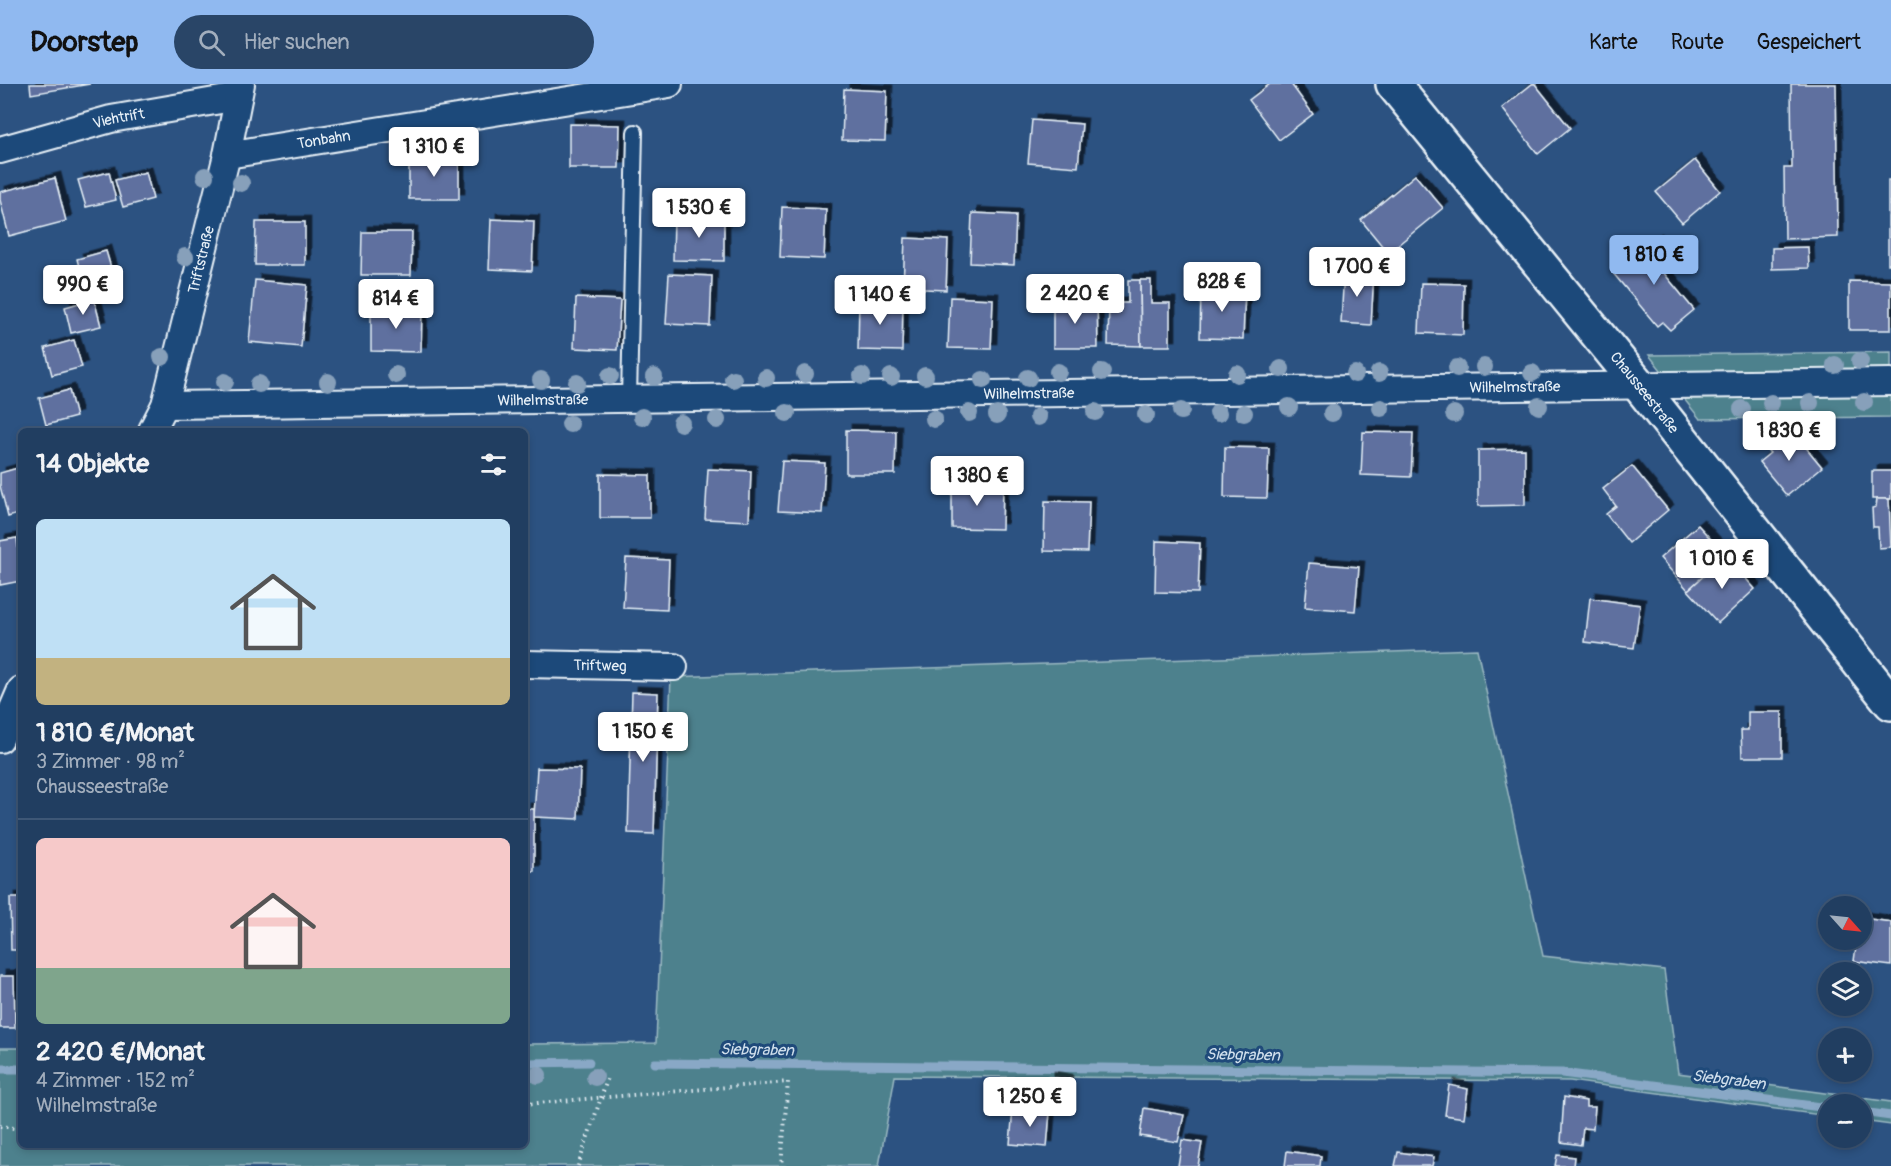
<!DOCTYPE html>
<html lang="de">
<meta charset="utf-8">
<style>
body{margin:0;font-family:Pangolin,sans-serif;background:#294567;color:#f1f3f6;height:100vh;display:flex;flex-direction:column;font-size:22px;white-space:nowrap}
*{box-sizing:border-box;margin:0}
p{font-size:20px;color:#a2aebd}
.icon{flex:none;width:33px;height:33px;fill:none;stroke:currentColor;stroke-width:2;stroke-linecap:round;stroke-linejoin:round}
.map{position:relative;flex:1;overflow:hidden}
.side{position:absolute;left:18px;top:344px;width:510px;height:720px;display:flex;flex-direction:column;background:#213e61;border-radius:9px;box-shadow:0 3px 9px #0003,0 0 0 2px #3e5776}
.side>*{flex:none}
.needle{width:39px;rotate:117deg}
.tools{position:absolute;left:1818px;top:812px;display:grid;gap:12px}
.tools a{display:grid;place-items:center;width:54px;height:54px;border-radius:50%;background:#213e61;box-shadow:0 3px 9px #0003,0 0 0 2px #3e5776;font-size:30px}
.price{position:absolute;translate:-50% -51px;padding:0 14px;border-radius:6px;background:#fff;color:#222;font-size:20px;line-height:39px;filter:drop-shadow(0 2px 3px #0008)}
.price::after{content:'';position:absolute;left:50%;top:36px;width:18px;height:14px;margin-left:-9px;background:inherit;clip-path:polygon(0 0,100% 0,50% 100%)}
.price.active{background:#90b9f0;color:#111}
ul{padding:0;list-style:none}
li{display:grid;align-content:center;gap:12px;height:318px;padding:0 18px}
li+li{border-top:2px solid #3e5776}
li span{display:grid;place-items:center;height:186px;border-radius:9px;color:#555}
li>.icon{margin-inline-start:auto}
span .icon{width:108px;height:108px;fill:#fffc;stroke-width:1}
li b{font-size:26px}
h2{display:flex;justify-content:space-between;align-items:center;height:72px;padding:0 18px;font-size:26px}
header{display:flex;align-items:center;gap:36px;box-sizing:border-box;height:84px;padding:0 30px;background:#90b9f0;color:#111}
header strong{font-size:28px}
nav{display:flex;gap:33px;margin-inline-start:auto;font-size:21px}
.search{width:420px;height:54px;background:#294567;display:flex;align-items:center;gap:15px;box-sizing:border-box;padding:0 21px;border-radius:33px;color:#a2aebd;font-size:22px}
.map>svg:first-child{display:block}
.green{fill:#4e818d;stroke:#9bb9c2;stroke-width:1.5}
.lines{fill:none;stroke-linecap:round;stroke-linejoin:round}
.stream{stroke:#89a8c6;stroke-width:9}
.building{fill:#5f709f;stroke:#e8f1f8;stroke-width:1.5;filter:url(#shadow)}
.lane-casing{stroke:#e8f1f8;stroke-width:18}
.street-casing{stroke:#e8f1f8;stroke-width:30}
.secondary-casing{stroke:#e8f1f8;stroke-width:38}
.path{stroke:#e8f1f8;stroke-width:4;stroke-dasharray:1.5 4.5;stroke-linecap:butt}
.lane{stroke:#1f4a7a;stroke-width:14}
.street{stroke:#1f4a7a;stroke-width:26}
.secondary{stroke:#1f4a7a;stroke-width:33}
.tree{fill:#87a0ba}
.labels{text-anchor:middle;stroke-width:6;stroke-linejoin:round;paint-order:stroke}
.street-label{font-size:15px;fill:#e8f1f8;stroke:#1f4a7a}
.water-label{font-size:16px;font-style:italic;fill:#d0dfec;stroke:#1f4a7a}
</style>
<header>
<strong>Doorstep</strong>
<div class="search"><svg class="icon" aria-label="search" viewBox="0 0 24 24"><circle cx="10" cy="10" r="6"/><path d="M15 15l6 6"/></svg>Hier suchen</div>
<nav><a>Karte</a><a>Route</a><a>Gespeichert</a></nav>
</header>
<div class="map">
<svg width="1891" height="1082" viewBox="0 0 1891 1082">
<defs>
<filter id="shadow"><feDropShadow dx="5.5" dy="-5.5" stdDeviation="0" flood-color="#0009"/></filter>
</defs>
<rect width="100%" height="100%" fill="#2c5281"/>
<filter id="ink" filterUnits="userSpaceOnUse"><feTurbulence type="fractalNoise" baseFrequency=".0167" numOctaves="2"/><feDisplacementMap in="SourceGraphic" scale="12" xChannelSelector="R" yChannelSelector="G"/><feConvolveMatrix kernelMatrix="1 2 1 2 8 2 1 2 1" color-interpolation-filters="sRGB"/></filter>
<g filter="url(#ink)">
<g class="green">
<polygon points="1891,268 1891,333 1700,335 1649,271"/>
<polygon points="1477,565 1543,872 1664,886 1678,989 1891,1018 1891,1041 1862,1037 1862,1020 1828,1020 1828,1032 1570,997 895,992 879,1082 0,1082 0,964 21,964 21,1060 525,1060 525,960 656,959 671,593"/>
</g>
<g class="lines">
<g class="stream">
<polyline points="525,979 589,978"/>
<polyline points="655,979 1562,989 1828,1024"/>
<polyline points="0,985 21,985"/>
<polyline points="1862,1028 1891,1032"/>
</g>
</g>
<g class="building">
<polygon points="30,0 90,0 31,10"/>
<polygon points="1270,0 1291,0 1313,30 1279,56 1249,16"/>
<polygon points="1532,0 1535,0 1570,44 1538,70 1502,24"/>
<polygon points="1791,0 1836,0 1838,153 1785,155 1784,84 1792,84"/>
<polygon points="844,5 887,7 885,57 842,56"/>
<polygon points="1032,36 1082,40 1078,83 1028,79"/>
<polygon points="569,40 620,41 619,84 569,84"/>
<rect x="409" y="72" width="50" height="43"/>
<polygon points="1695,76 1720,107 1682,139 1656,108"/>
<polygon points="109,88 116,116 86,123 78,96"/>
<polygon points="146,88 153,115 123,123 115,96"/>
<polygon points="1415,91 1443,124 1388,169 1361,136"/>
<polygon points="55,94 66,137 9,152 0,116 0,108"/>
<rect x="1888" y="96" width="3" height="84"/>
<polygon points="782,123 826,125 824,175 780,173"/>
<polygon points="972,129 1016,131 1014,181 970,179"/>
<polygon points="674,133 724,133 724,177 673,176"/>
<polygon points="491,135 534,137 532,187 489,185"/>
<polygon points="256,138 305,138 305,181 255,181"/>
<polygon points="362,148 412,148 411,191 361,191"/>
<polygon points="905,154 948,156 946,206 903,204"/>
<polygon points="1656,155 1675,178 1662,187 1694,226 1670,246 1662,238 1657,242 1613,189"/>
<polygon points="1808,163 1809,184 1772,185 1772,164"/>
<polygon points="106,167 114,194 84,202 77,175"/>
<polygon points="1344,186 1374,188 1371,241 1341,239"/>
<polygon points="669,190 712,192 710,242 666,240"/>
<polygon points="255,196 307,201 301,263 249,258"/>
<polygon points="1128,196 1140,196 1141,262 1108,261 1109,219 1128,219"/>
<polygon points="1140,196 1151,196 1151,219 1170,219 1170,262 1141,262"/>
<polygon points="1849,197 1891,198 1891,246 1849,246"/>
<polygon points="1421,199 1464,200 1463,251 1419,249"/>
<polygon points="1201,204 1245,205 1243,255 1200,254"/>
<polygon points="950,213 993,215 991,265 948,264"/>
<polygon points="576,214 620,216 617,266 574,264"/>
<polygon points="94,215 101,242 71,249 65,223"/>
<polygon points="859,216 903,217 902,267 858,266"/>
<polygon points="1097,218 1098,264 1053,264 1053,219"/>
<polygon points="371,224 422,224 421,268 371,267"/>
<polygon points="74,256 82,283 52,291 45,264"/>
<polygon points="69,306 76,333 46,341 39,314"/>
<polygon points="846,346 896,347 895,390 846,390"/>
<polygon points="1363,348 1413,349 1411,393 1361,391"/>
<polygon points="1777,348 1784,357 1794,349 1822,383 1787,412 1759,378 1770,369 1762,360"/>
<polygon points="1225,363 1269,364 1267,414 1224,413"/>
<polygon points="1525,365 1525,421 1478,422 1478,366"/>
<polygon points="782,377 825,379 822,429 778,427"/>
<polygon points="1632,382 1668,426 1629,459 1606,430 1616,422 1603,405"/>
<polygon points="21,383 21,429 8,433 0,402 0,389"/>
<polygon points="708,385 751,387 749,437 705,435"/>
<rect x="1872" y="387" width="19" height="28"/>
<polygon points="600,390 650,391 650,434 600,434"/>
<polygon points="952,401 1003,401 1002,445 952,444"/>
<polygon points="1877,415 1889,415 1891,463 1879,464 1878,443 1873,443 1872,424 1876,423"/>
<polygon points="1045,417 1089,418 1087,468 1044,467"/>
<polygon points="1698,441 1726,472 1688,506 1660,474"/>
<polygon points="17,454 21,497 0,501 0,457"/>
<polygon points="1156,457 1200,459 1198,509 1155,508"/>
<polygon points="1726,472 1755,505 1718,539 1688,506"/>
<polygon points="626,474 669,476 667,526 623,524"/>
<polygon points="1309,479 1359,483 1355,527 1305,523"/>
<polygon points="1590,514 1640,521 1634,564 1585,558"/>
<polygon points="632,608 658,609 654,750 628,749"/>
<polygon points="1748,628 1782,628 1782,673 1742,673 1741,646 1748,646"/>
<polygon points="537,684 580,685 578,735 534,733"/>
<rect x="525" y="725" width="9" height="62"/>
<polygon points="10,814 21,814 21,866 11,866"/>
<polygon points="1862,834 1891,838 1891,882 1854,877 1857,855 1862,855"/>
<polygon points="0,892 14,892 15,944 0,944"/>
<polygon points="1049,993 1067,996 1064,1025 1046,1023"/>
<polygon points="1449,1001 1468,1005 1464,1034 1445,1031"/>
<polygon points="1564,1013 1586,1017 1586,1023 1595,1023 1593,1045 1583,1044 1581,1061 1561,1058"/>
<polygon points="1013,1024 1050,1028 1047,1063 1010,1060"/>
<polygon points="1144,1024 1184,1031 1178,1058 1140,1052"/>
<polygon points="1182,1056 1202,1059 1198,1082 1178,1082"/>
<polygon points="1287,1067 1321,1072 1320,1082 1285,1082"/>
<polygon points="1398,1068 1434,1073 1432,1082 1395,1082"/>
<polygon points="1557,1071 1574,1073 1573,1082 1555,1082"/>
</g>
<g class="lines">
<defs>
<polyline id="lane" points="629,314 635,48"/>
<g id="street">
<path id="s1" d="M0,66L111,35L238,13"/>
<path id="s2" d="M227,71L669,0"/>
<path id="s3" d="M165,321L1891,298"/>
<path id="s4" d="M152,346L165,321L227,71L241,0"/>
<path id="s5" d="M525,580L674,583"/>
<polyline points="0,655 21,606"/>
</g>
<g id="secondary">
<path id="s6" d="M1393,0L1638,300L1891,619"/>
</g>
</defs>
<use href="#lane" class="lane-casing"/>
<use href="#street" class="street-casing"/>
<use href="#secondary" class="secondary-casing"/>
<g class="path">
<polyline points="525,1020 788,998 781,1082"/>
<polyline points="0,1042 21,1045"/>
<polyline points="578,1082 608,993"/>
</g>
<use href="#lane" class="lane"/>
<use href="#street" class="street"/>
<use href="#secondary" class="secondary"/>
</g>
<g class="tree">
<circle cx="205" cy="92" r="9"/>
<circle cx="241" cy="99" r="9"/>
<circle cx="185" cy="173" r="9"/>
<circle cx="162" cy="273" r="9"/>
<circle cx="1860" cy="277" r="9"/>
<circle cx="1835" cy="281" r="9"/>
<circle cx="1484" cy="283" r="9"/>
<circle cx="1457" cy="284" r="9"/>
<circle cx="1281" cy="285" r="9"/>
<circle cx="1058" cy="288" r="9"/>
<circle cx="1102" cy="288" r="9"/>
<circle cx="1379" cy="289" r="9"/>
<circle cx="1532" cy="289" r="9"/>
<circle cx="805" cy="290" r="9"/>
<circle cx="1237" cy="290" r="9"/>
<circle cx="1355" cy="290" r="9"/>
<circle cx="396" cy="291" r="9"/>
<circle cx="610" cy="292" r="9"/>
<circle cx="862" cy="292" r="9"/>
<circle cx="925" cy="292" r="9"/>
<circle cx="654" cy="293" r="9"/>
<circle cx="891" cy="293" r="9"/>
<circle cx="766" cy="294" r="9"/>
<circle cx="1028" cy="294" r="9"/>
<circle cx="733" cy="295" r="9"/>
<circle cx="541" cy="296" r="9"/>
<circle cx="983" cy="296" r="9"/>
<circle cx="225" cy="298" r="9"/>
<circle cx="328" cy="298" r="9"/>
<circle cx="577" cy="299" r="9"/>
<circle cx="259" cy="300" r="9"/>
<circle cx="1864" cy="318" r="9"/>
<circle cx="1771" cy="319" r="9"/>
<circle cx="1810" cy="319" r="9"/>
<circle cx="1539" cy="322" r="9"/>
<circle cx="1289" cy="323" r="9"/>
<circle cx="1381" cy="324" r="9"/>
<circle cx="1742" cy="325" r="9"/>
<circle cx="1181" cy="327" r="9"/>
<circle cx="1095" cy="328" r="9"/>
<circle cx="787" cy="329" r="9"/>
<circle cx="969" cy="329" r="9"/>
<circle cx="1218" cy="329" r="9"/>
<circle cx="1244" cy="329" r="9"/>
<circle cx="1332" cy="329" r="9"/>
<circle cx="1454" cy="330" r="9"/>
<circle cx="997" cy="331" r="9"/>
<circle cx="1146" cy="331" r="9"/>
<circle cx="642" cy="333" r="9"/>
<circle cx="1038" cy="333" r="9"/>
<circle cx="934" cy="335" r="9"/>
<circle cx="717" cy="336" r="9"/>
<circle cx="681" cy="339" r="9"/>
<circle cx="570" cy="340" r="9"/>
<circle cx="538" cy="991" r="9"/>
<circle cx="595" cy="993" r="9"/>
</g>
</g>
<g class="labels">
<g class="street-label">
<text dy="5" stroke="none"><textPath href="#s1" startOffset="123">Viehtrift</textPath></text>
<text dy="5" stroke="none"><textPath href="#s2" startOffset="98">Tonbahn</textPath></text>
<text dy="5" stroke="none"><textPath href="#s4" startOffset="178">Triftstraße</textPath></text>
<text dy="5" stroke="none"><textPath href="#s3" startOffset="1350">Wilhelmstraße</textPath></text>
<text dy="5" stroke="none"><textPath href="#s6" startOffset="398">Chausseestraße</textPath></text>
<text dy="5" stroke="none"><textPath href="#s3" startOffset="864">Wilhelmstraße</textPath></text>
<text dy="5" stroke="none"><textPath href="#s3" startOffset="378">Wilhelmstraße</textPath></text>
<text dy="5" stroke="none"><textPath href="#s5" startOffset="75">Triftweg</textPath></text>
</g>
<g class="water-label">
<text transform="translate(757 965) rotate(1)" y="6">Siebgraben</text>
<text transform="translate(1243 970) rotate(1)" y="6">Siebgraben</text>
<text transform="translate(1729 995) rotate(7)" y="6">Siebgraben</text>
</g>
</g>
</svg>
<div class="tools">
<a><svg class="needle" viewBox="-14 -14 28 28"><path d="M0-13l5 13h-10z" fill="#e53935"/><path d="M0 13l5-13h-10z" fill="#a2aebd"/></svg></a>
<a><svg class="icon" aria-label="layers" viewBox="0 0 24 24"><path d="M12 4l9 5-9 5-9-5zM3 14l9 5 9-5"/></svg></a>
<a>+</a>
<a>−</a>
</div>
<b class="price" style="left:434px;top:94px">1 310 €</b>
<b class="price" style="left:699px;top:155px">1 530 €</b>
<b class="price active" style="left:1654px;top:202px">1 810 €</b>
<b class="price" style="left:1357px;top:214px">1 700 €</b>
<b class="price" style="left:1222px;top:229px">828 €</b>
<b class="price" style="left:83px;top:232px">990 €</b>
<b class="price" style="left:1075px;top:241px">2 420 €</b>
<b class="price" style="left:880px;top:242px">1 140 €</b>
<b class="price" style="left:396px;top:246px">814 €</b>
<b class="price" style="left:1789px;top:378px">1 830 €</b>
<b class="price" style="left:977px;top:423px">1 380 €</b>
<b class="price" style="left:1722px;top:506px">1 010 €</b>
<b class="price" style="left:643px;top:679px">1 150 €</b>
<b class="price" style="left:1030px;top:1044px">1 250 €</b>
<section class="side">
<h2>14 Objekte<svg class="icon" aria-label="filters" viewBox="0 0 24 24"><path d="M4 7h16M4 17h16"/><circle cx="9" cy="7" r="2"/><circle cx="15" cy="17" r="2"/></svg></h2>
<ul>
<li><span style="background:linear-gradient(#bfe0f5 75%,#c2b280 0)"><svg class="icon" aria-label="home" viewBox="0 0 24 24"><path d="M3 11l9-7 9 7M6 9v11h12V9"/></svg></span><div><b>1 810 €/Monat</b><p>3 Zimmer · 98 m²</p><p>Chausseestraße</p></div></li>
<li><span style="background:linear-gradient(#f6c9c9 70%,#7fa58c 0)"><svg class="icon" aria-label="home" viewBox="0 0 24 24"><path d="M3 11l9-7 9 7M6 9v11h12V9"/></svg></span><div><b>2 420 €/Monat</b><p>4 Zimmer · 152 m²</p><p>Wilhelmstraße</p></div></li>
</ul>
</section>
</div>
